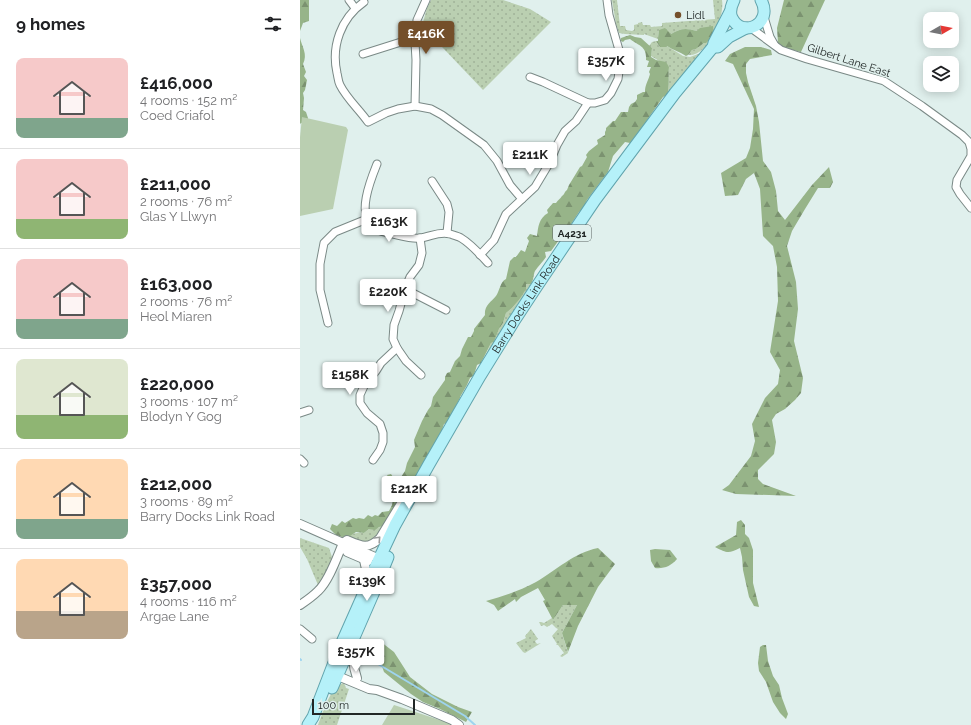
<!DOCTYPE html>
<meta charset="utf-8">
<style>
body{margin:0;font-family:Raleway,sans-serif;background:#f2f2f2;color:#202124;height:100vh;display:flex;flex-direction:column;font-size:15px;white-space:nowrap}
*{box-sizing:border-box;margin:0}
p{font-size:13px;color:#757577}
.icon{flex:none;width:22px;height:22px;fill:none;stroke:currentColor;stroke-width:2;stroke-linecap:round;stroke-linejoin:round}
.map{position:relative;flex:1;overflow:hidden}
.drawer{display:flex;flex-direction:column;background:#fff;width:300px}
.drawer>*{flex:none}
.needle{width:26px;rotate:81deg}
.controls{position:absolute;left:623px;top:12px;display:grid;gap:8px}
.controls a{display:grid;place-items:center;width:36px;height:36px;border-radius:8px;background:#fff;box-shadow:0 2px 10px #0003;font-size:20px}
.scale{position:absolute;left:12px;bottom:10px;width:103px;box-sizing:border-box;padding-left:4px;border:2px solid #212726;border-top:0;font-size:11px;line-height:14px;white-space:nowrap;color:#212726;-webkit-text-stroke:3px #e0f0ed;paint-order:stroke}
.price{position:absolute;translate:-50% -34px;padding:0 9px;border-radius:4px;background:#fff;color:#222;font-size:13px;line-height:26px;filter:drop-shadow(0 1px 2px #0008)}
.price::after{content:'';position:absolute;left:50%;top:24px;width:12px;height:9px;margin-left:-6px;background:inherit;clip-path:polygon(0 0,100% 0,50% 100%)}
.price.on{background:#744f2a;color:#fff}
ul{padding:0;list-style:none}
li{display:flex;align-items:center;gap:12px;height:100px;padding:0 16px}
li+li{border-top:1px solid #e0e0e0}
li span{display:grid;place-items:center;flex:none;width:112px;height:80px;border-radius:8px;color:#555}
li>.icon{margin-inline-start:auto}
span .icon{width:48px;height:48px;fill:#fffc;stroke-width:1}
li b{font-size:17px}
h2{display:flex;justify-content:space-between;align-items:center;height:48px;padding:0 16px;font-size:17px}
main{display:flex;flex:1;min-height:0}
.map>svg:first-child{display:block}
.grass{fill:url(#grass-dots)}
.forest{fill:url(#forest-firs)}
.park{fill:#bacfb1}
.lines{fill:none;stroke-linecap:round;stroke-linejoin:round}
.stream{stroke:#9ed4ef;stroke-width:2}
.minor-casing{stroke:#7a8986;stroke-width:9}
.tertiary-casing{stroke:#7a8986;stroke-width:10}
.primary-casing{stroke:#61a4ad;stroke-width:13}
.minor{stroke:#fff;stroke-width:7}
.tertiary{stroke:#fff;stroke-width:8}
.primary{stroke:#b5f1f9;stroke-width:11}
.oneway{stroke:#9b9e9d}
.poi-dot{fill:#744f2a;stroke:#e0f0ed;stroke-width:1.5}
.labels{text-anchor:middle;stroke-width:3;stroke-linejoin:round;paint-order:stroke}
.shield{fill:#e0f0ed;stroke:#5a6362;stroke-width:1}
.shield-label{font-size:10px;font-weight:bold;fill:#212726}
.poi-label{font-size:11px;fill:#212726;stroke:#e0f0ed;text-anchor:start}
.street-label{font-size:11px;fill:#212726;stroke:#e0f0ed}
</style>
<main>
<section class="drawer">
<h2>9 homes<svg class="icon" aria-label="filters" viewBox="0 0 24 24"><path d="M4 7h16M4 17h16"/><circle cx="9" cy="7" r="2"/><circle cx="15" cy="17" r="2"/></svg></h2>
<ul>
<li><span style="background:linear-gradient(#f6c9c9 75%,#7fa58c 0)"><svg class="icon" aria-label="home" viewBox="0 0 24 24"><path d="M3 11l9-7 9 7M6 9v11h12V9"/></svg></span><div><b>£416,000</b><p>4 rooms · 152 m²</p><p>Coed Criafol</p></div></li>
<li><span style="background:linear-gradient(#f6c9c9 75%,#8fb573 0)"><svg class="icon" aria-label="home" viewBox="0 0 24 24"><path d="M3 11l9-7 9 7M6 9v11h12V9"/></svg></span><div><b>£211,000</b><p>2 rooms · 76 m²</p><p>Glas Y Llwyn</p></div></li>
<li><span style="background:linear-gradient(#f6c9c9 75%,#7fa58c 0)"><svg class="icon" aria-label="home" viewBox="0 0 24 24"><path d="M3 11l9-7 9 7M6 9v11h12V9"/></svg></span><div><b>£163,000</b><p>2 rooms · 76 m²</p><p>Heol Miaren</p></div></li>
<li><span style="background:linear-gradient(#dfe7d0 70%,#8fb573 0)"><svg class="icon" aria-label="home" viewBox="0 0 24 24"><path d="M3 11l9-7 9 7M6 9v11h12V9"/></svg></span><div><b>£220,000</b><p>3 rooms · 107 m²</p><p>Blodyn Y Gog</p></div></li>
<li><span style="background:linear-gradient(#ffd9b3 75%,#7fa58c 0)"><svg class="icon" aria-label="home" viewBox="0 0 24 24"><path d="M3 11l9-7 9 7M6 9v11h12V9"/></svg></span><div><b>£212,000</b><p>3 rooms · 89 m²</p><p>Barry Docks Link Road</p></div></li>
<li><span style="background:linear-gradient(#ffd9b3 65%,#b9a48a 0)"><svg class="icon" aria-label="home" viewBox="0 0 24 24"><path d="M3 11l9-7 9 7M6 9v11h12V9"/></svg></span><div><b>£357,000</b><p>4 rooms · 116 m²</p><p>Argae Lane</p></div></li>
</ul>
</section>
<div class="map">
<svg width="671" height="725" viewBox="0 0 671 725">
<defs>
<pattern id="grass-dots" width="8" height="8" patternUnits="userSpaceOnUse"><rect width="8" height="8" fill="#bacfb1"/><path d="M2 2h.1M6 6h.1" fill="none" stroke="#a0b298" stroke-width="1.8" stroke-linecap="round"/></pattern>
<pattern id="forest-firs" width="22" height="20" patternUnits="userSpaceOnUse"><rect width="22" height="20" fill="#97b489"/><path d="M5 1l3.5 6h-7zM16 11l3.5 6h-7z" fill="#7b9270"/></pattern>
</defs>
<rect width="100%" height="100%" fill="#e0f0ed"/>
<g class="grass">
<polygon points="131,0 203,0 230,9 251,22 183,90 122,26 127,8"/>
<path d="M312,0H317L320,26H325L326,30L332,31L334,30V25L338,24V23L342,22L343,25H350L351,27L362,26V23L415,19L413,0H422C425,17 408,57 388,55L392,50L396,49L404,43L397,31C386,28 381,28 371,34L359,30L358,39L344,34V35L325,34L319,33L316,24Z"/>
<path d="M356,41L360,47L367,46L383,56L390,57L401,53L367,95C370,85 368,76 369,67L351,56L352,48L349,46L352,42Z"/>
<polygon points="226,284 231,284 186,355 191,343 194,342 199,329 203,323 206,313 212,308 219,300"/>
<path d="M86,526L71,542L57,543L43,537C51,535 55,532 64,533L69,529Z"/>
<polygon points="0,538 29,548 32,557 27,571 18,585 7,559 0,547"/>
<polygon points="263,605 277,605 262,633 268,653 262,657 260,656 264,653 258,645 256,645 257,644 252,636 258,629 256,628 252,624 247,627 244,625 241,626 239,622 241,622 244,623 252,618 253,620"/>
<polygon points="231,629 238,639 235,641 237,644 241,643 225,653 223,652 216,643 226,638 225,636"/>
<path d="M44,683L46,688L49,689L37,725H18C23,713 30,686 44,683Z"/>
</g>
<g class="forest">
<polygon points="0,0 9,0 9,21 3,23 0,31"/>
<polygon points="484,0 525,0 501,52 485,48 478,43 477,28"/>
<path d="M413,26C414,34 412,37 406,43H404L396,49L392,50L388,55L386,56C380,52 373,50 367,46L366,47H360L356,41H358V38L359,30L365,28L371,34C381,28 386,28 397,31L400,28Z"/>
<path d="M330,35L335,37L341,38L352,48L351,57L356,60L366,62L369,67C368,76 370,85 367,95L363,97L343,126L330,143L325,142L313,156L308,172L287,200L283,209L279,212L262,238L259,240L251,251L245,252L246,257C243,262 238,266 235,271C233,275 234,280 231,284H226V289L219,300L212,308L206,313L203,323L199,329L194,342L191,343L181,363L177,365L174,375L170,378L167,385L160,397V398L147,423L144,424L142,430L125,460L109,491L106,493L107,496L86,526L79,527L75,530L69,529L64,533L56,532L50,536L42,537L36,535L30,529L32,524L37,526L42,521L45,523L53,518L56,519L59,518L64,519L68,515L72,517L75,515L78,516L82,512L89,511L92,505L93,499L98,489L92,484L87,475L91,474L97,483L100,484L101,477L105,471L107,463L115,447L114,440L122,421L128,410L131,406L133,397L145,380V377L147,373L150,372L155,361L160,356L162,349L168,337H171L174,331V329L185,315C184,306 191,302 196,296C200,290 200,282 206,279L210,261L214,257H216L221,250L225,252L229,241L227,238L230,234L237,236C238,227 239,218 248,213L247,210L253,203H256C258,200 260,199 262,196C265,194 264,192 267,190L269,185L280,167L282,166L287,157L286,155L289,151L298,144L297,140L305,135V132L306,130V128L313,121H315L321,112H328L329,107L331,104L335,102L337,99V95L343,92H345C345,84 348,82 350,74L349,72L351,67H347L349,61L346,60C347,46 339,46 330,39L325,40L323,42L321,41V38Z"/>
<path d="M0,38C2,47 8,54 3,64L6,72L4,76L7,80L5,90L3,93L4,98L3,110L6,112L8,118L7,122L1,123L0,124Z"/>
<polygon points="445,47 461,47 471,50 472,55 450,59 446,64 446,73 448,82 456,106 459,122 463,161 471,172 476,191 478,211 485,220 512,185 529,167 533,182 530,188 518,188 505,209 492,231 487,246 496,282 498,309 494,341 503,378 501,393 495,400 485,409 476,414 472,420 476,442 474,454 458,470 458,479 463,484 496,496 436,494 422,490 429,485 451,456 455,441 452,424 465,398 478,384 480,370 470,352 478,301 477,267 473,246 463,236 460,189 454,173 446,179 438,195 425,196 421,173 446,158 450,148 453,129 454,109 433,64 425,61 430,54"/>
<path d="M441,520L445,525V534L449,538L453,550V583L459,607L454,606L449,597L443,570L442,557L440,548C428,554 427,553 415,547L436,535L437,522Z"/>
<path d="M298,548L315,564L298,587L278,626L268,652L262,633L277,605H263L253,620L243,601L245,600L238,588L221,597L216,602L215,599L198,611L194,605L186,601C203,596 220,591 236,582C257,570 273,553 298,548Z"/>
<path d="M355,549L370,550L377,559C371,566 364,569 355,568L351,561L350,550Z"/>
<polygon points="73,642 81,642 94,652 110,677 132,694 158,707 172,712 166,722 140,709 123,702 111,694 84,672 79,658 71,649"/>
<polygon points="463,645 466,645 468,661 473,676 479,685 482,698 488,714 486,719 480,713 473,702 466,682 459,671 458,663 460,647"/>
</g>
<g class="park">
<polygon points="2,117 46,127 48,130 33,209 0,216 0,137"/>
<polygon points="94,705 149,723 152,725 82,725"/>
</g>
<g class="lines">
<g class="stream">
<polyline points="0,659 1,660"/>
<polyline points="73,661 165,716 175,725"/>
</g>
<defs>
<g id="minor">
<polyline points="49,0 55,8"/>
<path d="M64,2C41,18 31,46 37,73C38,77 38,81 40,85C47,99 59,109 68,122L86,113L98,109L115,106L131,109L142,115L184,145L197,161L210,185L222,199"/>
<polyline points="464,17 470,37 474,44"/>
<polyline points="451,28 481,50 507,59 584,81 622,106 662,135 669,142 671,149 671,156 657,180 656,187 660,194 671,208"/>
<polyline points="63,54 101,42 115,42"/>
<polyline points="230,77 243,82 288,103 295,103 305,100 311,93 318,79 321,57 309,15 307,0"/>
<polyline points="115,106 116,60 115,42 117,20 126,0"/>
<path d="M77,164C71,179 56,215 73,227C78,232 86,232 93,234C102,236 111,239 120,238C130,237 139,231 150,234C153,235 158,236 161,238C171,244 180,254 188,263"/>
<polyline points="132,181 147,204 149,212 147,233"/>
<polyline points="120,238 122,253 119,265 110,277 105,289 99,311 94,325 93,339 97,348 106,361 121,375"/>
<polyline points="180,255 194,240 206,214 235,187 250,162 257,145 265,131 276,121 288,103"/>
<polyline points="105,289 146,310"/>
<polyline points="28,323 20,290 20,264 24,243 35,232 67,219"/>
<polyline points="0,413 9,410"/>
<polyline points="0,459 4,463"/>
<polyline points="73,460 80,450 83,442 83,433 80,424 67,413 60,403 60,395 65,384 76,371 81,363 97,348"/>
<polyline points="0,629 12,639"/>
</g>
<g id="tertiary">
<polyline points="0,524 84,561"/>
<path d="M43,543L47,540C61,546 68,550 80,538L102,502"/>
<polyline points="43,543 47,552 68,561"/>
<polyline points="64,560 67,574 65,582"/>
<path d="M0,605C6,601 13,596 18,591C29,581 37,557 43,543"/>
<path d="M56,642C52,654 53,667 57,678"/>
<polyline points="33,674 69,689 77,690 102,699 152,720 159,725"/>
</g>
<g id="primary">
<path d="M434,0C431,6 429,12 432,18C442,39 474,24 461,0"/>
<polyline points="413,47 418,47 429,37 446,28"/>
<polyline points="32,688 73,594 88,557"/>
<path id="s1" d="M8,725L13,717L40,647L79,559L95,525L128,466L180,376L214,321L237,286L295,200L375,93L413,47L414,43L430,12"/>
</g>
</defs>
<use href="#minor" class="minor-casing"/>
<use href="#tertiary" class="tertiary-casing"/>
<use href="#primary" class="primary-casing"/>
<use href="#minor" class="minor"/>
<use href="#tertiary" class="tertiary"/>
<use href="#primary" class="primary"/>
</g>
<defs><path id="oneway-chevron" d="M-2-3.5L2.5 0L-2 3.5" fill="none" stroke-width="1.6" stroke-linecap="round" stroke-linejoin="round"/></defs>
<use class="oneway" href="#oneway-chevron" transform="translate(78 539) rotate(-47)"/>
<circle class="poi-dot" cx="378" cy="15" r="4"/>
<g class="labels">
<rect class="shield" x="253" y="225" width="38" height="16" rx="3"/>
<g class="shield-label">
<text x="272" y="237">A4231</text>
</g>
<g class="poi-label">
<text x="386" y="19">Lidl</text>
</g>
<g class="street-label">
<text transform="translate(549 60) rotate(18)" y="4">Gilbert Lane East</text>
<text dy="4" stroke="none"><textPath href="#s1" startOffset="475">Barry Docks Link Road</textPath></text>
</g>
</g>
</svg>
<div class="controls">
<a><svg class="needle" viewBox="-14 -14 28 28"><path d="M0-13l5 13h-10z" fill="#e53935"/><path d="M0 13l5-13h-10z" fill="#757577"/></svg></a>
<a><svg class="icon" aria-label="layers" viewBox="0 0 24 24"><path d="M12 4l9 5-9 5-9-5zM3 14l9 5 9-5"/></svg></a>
</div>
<div class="scale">100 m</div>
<b class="price on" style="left:126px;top:55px">£416K</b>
<b class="price" style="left:306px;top:82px">£357K</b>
<b class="price" style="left:230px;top:176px">£211K</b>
<b class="price" style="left:89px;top:243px">£163K</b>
<b class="price" style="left:88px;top:313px">£220K</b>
<b class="price" style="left:50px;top:396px">£158K</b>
<b class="price" style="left:109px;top:510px">£212K</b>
<b class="price" style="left:67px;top:602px">£139K</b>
<b class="price" style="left:56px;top:673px">£357K</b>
</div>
</main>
